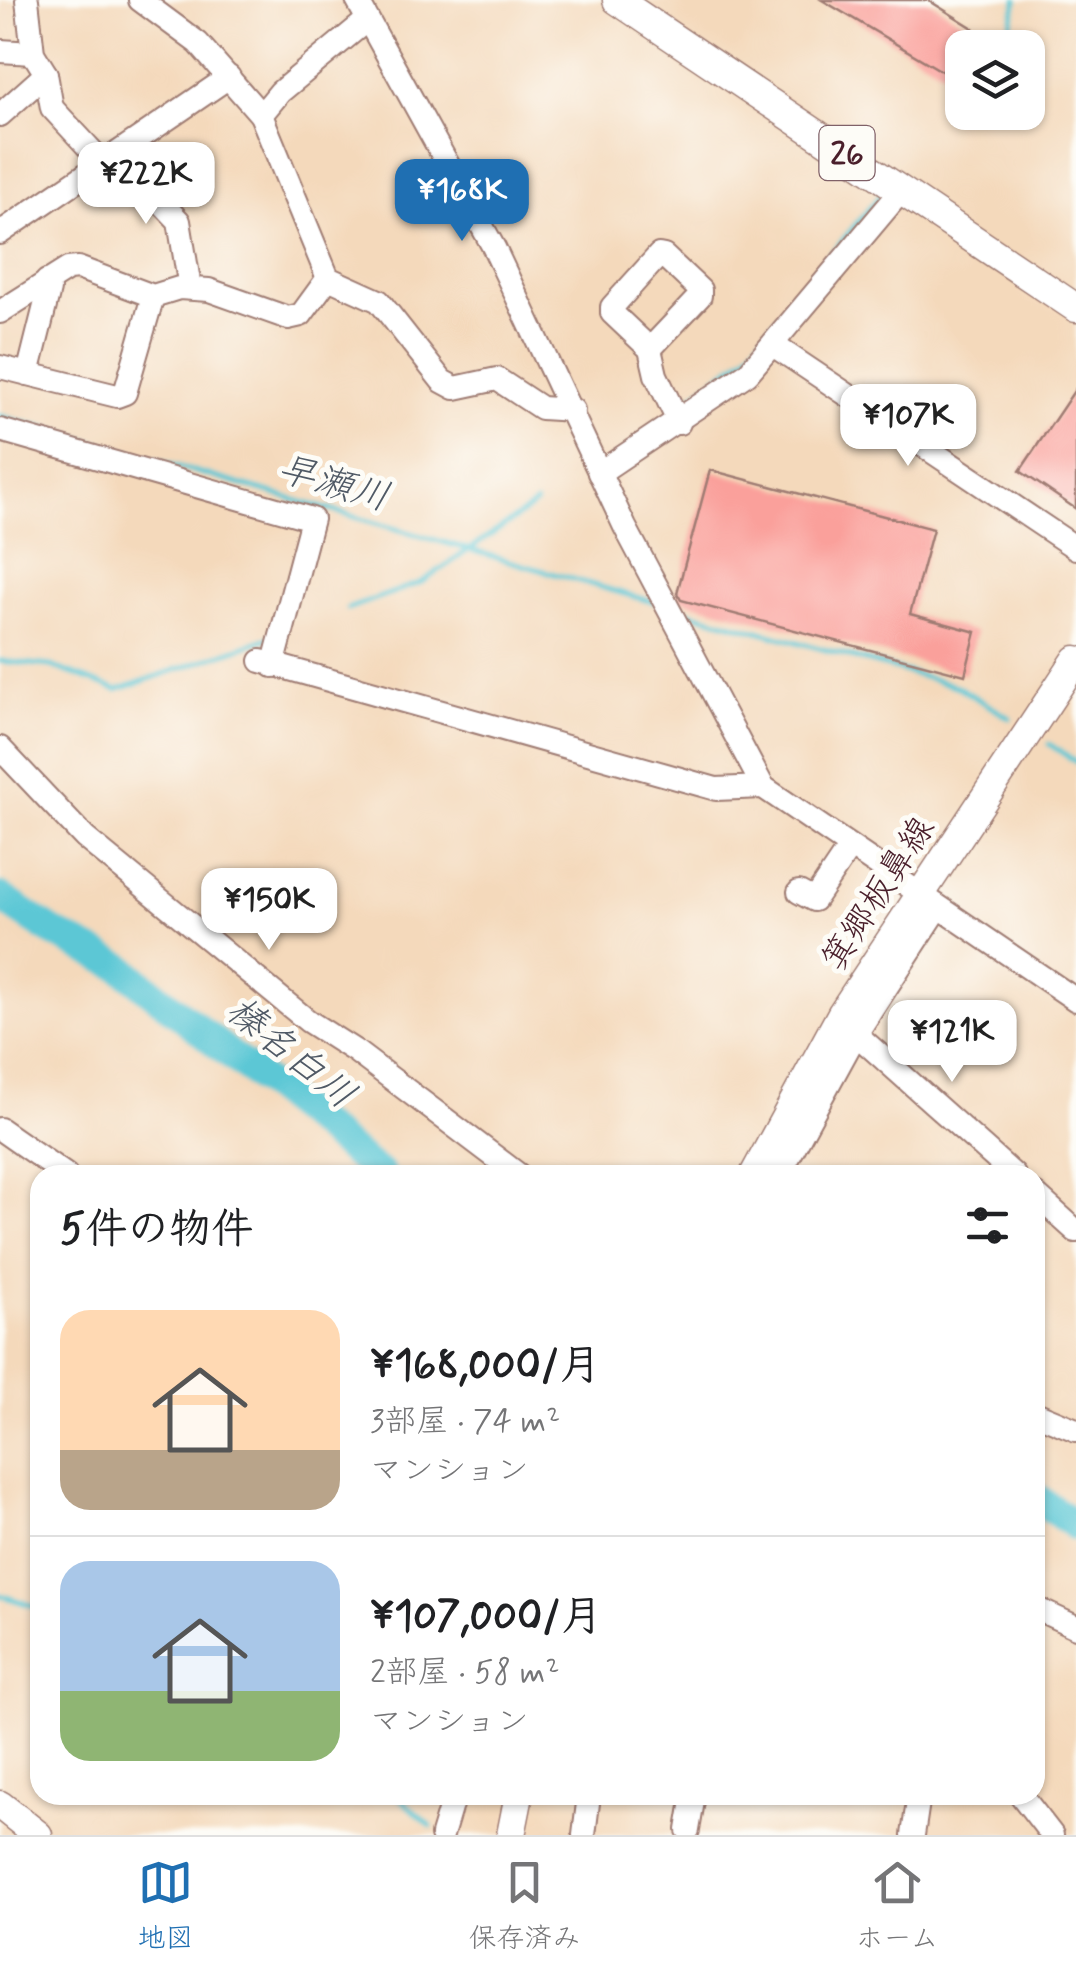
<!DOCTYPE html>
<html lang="ja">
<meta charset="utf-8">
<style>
body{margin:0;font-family:Mynerve,"Klee One",sans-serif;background:#f6f6f6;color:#202124;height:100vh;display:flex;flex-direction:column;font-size:38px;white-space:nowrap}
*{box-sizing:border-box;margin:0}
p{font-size:32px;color:#757577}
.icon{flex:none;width:55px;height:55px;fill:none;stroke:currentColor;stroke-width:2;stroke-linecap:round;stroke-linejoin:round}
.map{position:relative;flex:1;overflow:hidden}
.panel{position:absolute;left:30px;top:1165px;width:1015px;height:640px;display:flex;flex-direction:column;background:#fff;border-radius:30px;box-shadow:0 2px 8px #0004}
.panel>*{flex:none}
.fabs{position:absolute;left:945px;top:30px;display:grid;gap:20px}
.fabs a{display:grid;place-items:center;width:100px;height:100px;border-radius:20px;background:#fff;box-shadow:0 2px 8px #0004;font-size:50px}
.price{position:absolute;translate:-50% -85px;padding:0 22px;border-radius:20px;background:#fff;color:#222;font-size:32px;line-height:65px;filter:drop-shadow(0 2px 5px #0008)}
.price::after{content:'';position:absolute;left:50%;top:60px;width:30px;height:22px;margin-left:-15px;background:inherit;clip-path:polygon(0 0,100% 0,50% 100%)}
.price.selected{background:#1f6fb2;color:#fff}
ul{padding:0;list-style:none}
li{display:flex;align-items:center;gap:30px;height:250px;padding:0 30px}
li+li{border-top:2px solid #e0e0e0}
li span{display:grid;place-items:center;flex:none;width:280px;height:200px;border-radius:30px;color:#555}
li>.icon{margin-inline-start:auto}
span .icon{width:120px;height:120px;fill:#fffc;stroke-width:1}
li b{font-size:42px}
h2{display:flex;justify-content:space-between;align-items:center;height:120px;padding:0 30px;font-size:42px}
.tab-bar{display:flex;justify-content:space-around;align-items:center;height:140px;border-top:2px solid #e0e0e0;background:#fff;font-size:28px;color:#757577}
.tab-bar a{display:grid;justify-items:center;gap:5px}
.tab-bar .selected{color:#1f6fb2}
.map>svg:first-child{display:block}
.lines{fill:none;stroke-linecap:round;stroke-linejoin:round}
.stream{stroke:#5bc7d5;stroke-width:5}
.river{stroke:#5bc7d5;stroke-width:30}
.building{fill:#faa09b}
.minor-casing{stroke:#9f7c73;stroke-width:26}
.major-casing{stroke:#9f7c73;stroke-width:31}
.minor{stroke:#fff;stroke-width:22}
.major{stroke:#fff;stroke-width:28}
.labels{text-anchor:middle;stroke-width:10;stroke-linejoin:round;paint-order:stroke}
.shield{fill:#fdfcf7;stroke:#806168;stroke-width:2.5}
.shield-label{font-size:32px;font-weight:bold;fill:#4a1f2b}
.street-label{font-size:35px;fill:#4a1f2b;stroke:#fdfcf7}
.water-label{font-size:38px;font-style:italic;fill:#505a66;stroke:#fdfcf7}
</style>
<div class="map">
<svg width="1076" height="1835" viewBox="0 0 1076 1835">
<rect width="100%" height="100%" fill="#fdfcf7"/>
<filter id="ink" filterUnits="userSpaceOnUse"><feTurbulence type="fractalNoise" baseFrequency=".01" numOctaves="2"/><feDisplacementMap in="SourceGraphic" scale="20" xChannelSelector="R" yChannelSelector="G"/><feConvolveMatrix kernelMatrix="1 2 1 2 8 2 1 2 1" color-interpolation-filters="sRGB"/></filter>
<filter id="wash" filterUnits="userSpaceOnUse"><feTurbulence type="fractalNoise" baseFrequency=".0048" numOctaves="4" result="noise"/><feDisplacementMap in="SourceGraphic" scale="40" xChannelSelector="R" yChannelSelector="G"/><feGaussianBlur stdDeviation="2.25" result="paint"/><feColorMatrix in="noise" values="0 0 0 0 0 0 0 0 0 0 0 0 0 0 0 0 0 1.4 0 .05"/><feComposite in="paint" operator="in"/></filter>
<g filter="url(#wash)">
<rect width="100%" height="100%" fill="#f4d9bb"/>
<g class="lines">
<g class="stream">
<polyline points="1010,30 1017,0"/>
<polyline points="684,403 747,355 882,193"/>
<polyline points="0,416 653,602"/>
<polyline points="347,609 422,582 536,504"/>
<polyline points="682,610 956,686 1010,718"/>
<polyline points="0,661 51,666 117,690 274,636"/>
<polyline points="1049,744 1076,762"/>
<polyline points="0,1595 40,1608"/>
<polyline points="396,1795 431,1826"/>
</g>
<g class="river">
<polyline points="0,897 51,931 121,967 381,1175"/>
<polyline points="1035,1497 1076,1526"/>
</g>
</g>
<g id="blocks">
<g class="building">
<polygon points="822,0 928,0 973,28 945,73"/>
<polygon points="1076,388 1076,509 1020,471"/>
<polygon points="710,470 933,529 910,614 976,632 965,675 681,600 677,593"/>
</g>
</g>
</g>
<g filter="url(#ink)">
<use href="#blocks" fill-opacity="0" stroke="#9f7c73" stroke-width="2.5"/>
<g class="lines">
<defs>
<g id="minor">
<polyline points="140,0 198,43 261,115 328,278 379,301 442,381 455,388 497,379 541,408 573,410"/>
<polyline points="357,0 494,248 625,527 763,787 1076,1000"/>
<polyline points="0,51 33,53"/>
<polyline points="46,74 52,108 105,165"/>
<polyline points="0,115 46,74 33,53 27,0"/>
<polyline points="261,115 280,92 367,20"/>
<polyline points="117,156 179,221 190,288"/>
<polyline points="0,233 229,77"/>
<polyline points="0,312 68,269 78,268 153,296 179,288 209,290 288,318 301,315 328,278"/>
<polyline points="773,345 1076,548"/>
<polyline points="650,349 700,296 700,290 664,256 659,255 612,307 612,313 650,349 656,375 679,423"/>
<polyline points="0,367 117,396 125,393 153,296"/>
<polyline points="28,374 49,290 47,281"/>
<polyline points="0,430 312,519 273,666"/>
<polyline points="599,473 748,373 902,190"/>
<polyline points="261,661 716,789 763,787"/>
<polyline points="0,748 85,838 308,1021 355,1051 519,1175"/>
<polyline points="799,892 814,900 849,848"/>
<polyline points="856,1034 1014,1175"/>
<polyline points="0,1129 66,1175"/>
<polyline points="779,1175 856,1034 938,908"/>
<polyline points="1035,1194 1076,1231"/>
<polyline points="1035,1413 1076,1430"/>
<polyline points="1035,1608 1076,1627"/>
<polyline points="1021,1795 1052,1835"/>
<polyline points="688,1830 694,1795"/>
<polyline points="442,1835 454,1795"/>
<polyline points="584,1835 589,1795"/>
<polyline points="913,1835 919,1795"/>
</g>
<g id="major">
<polyline points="617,0 1076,308"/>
<polyline points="754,1175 842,1013 1076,660"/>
<polyline points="0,1805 38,1835"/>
<polyline points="511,1835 519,1795"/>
</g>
</defs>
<use href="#minor" class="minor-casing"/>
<use href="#major" class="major-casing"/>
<use href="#minor" class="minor"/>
<use href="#major" class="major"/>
</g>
</g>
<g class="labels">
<rect class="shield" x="819.5" y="126" width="55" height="54" rx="8"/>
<g class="shield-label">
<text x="847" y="164">26</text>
</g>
<g class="street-label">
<text transform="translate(877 893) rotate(-57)" y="12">箕郷板鼻線</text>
</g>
<g class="water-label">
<text transform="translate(334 482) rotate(16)" y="13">早瀬川</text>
<text transform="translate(292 1052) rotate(39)" y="13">榛名白川</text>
</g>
</g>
</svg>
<div class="fabs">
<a><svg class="icon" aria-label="layers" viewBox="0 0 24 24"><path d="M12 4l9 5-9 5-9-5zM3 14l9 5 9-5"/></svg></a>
</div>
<b class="price" style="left:146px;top:227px">¥222K</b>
<b class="price selected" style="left:462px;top:244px">¥168K</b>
<b class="price" style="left:908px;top:469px">¥107K</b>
<b class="price" style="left:269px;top:953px">¥150K</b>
<b class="price" style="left:952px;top:1085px">¥121K</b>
<section class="panel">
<h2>5件の物件<svg class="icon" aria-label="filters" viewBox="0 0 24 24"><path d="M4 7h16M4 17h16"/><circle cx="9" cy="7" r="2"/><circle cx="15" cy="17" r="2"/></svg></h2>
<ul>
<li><span style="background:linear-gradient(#ffd9b3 70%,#b9a48a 0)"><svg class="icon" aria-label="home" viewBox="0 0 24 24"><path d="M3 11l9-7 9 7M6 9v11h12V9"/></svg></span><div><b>¥168,000/月</b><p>3部屋 · 74 m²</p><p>マンション</p></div></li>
<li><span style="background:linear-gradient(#a9c7e8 65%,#8fb573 0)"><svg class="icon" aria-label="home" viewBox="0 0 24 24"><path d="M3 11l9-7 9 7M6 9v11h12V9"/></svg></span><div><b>¥107,000/月</b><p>2部屋 · 58 m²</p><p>マンション</p></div></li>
</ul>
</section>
</div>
<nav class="tab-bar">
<a class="selected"><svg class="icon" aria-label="map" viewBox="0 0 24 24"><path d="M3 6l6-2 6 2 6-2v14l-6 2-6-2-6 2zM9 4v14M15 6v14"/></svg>地図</a>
<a><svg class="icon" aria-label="saved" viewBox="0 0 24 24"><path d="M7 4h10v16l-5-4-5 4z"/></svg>保存済み</a>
<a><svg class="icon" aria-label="home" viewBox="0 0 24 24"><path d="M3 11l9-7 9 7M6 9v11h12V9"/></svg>ホーム</a>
</nav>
